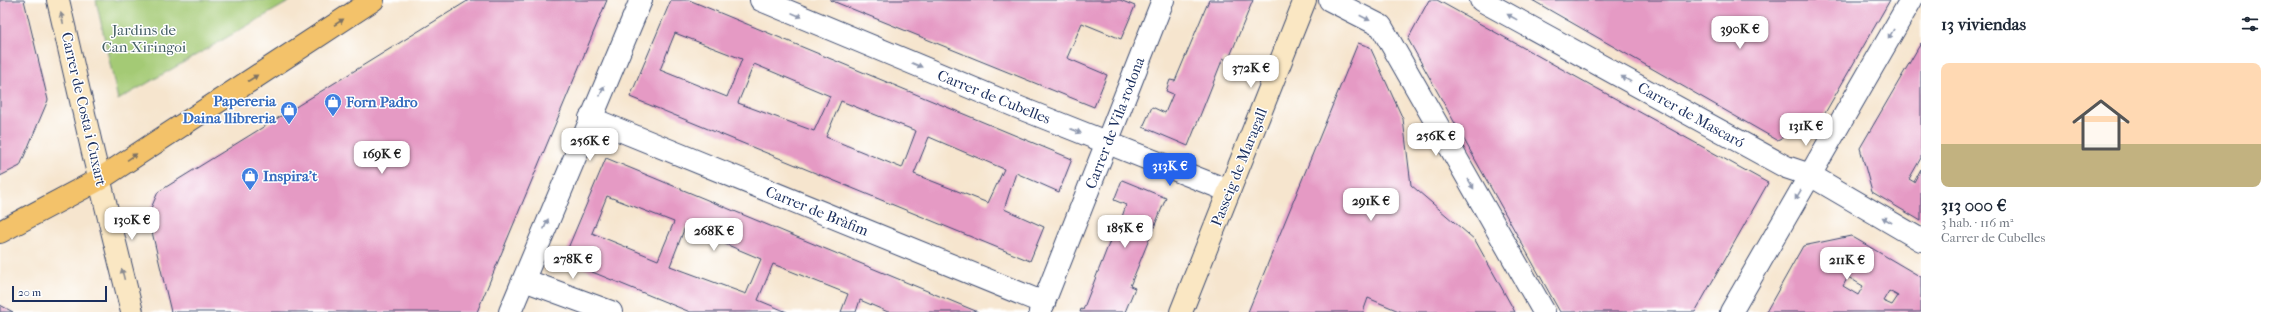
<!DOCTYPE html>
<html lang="es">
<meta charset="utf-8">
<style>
body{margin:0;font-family:"IM FELL French Canon",serif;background:#f6f6f7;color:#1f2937;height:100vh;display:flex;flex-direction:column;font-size:15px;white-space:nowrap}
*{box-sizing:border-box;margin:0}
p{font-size:13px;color:#747a83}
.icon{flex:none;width:22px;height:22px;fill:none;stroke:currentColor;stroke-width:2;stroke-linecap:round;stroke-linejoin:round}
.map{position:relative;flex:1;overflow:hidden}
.panel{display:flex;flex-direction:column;background:#fff;width:360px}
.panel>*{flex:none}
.scale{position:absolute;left:12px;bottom:10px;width:95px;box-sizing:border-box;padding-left:4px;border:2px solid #1b2f5e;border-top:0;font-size:11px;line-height:14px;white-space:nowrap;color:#1b2f5e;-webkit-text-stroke:3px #fff;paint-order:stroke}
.price{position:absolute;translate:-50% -34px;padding:0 9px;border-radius:8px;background:#fff;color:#222;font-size:13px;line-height:26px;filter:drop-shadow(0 1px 2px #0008)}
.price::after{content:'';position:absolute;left:50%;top:24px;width:12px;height:9px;margin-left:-6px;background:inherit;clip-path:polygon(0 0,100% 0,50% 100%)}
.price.current{background:#2563eb;color:#fff}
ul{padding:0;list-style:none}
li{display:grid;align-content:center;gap:8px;height:212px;padding:0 20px}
li span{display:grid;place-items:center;height:124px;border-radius:8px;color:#555}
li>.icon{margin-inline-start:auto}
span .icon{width:72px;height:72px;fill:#fffc;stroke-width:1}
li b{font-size:17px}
h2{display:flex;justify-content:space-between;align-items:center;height:48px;padding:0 20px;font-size:17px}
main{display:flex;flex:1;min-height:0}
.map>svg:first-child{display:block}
.green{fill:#a4ca75;stroke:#607c6a}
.building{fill:#e59ac4;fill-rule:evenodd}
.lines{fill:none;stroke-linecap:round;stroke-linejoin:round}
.street-casing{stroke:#3c4a6f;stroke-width:24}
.secondary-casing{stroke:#3c4a6f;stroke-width:24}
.primary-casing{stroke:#3c4a6f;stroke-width:24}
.street{stroke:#fff;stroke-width:22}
.secondary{stroke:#fae7c3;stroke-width:22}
.primary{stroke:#f3c26a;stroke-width:22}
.oneway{fill:#8d97ae}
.oneway2{fill:#8a8b90}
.oneway3{fill:#7c7163}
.labels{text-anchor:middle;stroke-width:3;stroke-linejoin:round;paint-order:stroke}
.park-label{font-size:15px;fill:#445e65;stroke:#fff}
.street-label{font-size:15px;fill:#1b2f5e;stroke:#fff}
.shop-label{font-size:15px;font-weight:bold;fill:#366cbe;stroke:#fff;text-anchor:start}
</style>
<main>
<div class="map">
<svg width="1921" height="312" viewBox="0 0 1921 312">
<rect width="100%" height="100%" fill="#fff"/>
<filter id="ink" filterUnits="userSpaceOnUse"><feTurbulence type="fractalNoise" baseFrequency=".025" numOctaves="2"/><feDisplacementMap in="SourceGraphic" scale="8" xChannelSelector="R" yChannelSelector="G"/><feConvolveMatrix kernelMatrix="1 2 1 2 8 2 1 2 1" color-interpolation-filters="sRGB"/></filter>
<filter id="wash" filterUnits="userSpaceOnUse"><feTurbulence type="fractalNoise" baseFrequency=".012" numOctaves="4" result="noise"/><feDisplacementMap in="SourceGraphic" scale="16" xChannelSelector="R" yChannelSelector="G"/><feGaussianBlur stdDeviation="0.9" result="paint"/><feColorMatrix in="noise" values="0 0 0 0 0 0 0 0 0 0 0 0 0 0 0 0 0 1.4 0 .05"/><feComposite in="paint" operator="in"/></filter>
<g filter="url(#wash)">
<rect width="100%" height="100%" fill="#f6e5ce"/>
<polygon class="green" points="96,0 292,0 118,100"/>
<g id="blocks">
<g class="building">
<polygon points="0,0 24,0 48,100 20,166 0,176"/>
<polygon points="469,0 607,0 477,312 171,312 148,215 158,192"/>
<path d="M671,0H689L1072,159L1059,192L1016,173L1004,209L1044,227L1030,261L630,97ZM675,33L742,59L727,97L660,70ZM754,64L830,96L814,131L738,103ZM841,101L916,131L902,168L826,137ZM929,137L1004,169L988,203L914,174Z"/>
<polygon points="830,0 1120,0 1135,6 1121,39 1082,23 1067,58 1107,75 1094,107"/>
<polygon points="1209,0 1253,0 1228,61 1223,58 1188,146 1143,127 1152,107 1165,113 1173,94 1166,91 1170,80 1175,81"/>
<polygon points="1429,0 1437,0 1768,183 1695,312 1560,312 1408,39"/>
<polygon points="1532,0 1890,0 1821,120 1777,140"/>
<polygon points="1358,43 1370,47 1403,119 1411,185 1475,240 1515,312 1401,312 1368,298 1363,312 1248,312"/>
<polygon points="1921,43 1921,158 1909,179 1914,182 1921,169 1921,221 1872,192 1860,148"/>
<path d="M606,158L978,312H888L860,300L856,312H841L848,294L773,264L758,300L787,312H690L563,260ZM607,196L674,222L658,260L592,233ZM685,227L761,259L746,294L670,266Z"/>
<polygon points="1122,180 1166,198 1130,286 1135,288 1125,312 1080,312 1081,309 1083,310 1112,236 1107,234 1112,220 1120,223 1126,205 1114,200"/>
<path d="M1851,236L1921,277V312H1766L1803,246ZM1848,277L1863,286L1858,295L1843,286ZM1889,291L1898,296L1892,305L1883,301Z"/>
<polygon points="0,305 13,312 0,312"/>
</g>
</g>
</g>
<g filter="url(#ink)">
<use href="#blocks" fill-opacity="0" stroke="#3c4a6f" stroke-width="1"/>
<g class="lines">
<defs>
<g id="street">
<polyline points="761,0 1020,108 1229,191"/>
<polyline points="1330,0 1381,26 1544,312"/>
<polyline points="1481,0 1786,167 1810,175 1921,240"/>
<polyline points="590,118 1044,303"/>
<polyline points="524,280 611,312"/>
<polyline points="510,312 641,0"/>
<polyline points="1040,312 1163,0"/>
<polyline points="1731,312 1911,0"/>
</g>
<g id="secondary">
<polyline points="58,0 93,153 132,312"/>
<polyline points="1181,312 1305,0"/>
</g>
<polyline id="primary" points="0,232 100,179 373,0"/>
</defs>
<use href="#street" class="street-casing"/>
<use href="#secondary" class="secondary-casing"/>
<use href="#primary" class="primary-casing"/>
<use href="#street" class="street"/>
<use href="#secondary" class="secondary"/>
<use href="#primary" class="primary"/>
</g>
<defs><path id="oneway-solid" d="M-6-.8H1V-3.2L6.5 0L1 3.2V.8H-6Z"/></defs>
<g class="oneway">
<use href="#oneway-solid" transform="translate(797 15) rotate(23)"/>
<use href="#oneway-solid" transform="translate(1512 17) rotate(-151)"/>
<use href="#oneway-solid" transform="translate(1365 18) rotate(27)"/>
<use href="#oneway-solid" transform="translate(1891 34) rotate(120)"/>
<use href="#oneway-solid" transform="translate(917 65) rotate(23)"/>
<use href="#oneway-solid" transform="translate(1626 79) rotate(-151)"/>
<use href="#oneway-solid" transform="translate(602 91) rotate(-67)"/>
<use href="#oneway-solid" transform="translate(1076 131) rotate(22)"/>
<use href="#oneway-solid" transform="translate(1471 184) rotate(60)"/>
<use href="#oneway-solid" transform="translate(1798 195) rotate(121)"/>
<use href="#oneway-solid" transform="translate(1887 220) rotate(-150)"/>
<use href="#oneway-solid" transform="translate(546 224) rotate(-67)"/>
</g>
<g class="oneway2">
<use href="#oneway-solid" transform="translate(62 18) rotate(-103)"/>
<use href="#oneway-solid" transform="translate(123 274) rotate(-104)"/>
</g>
<g class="oneway3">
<use href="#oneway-solid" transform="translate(339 22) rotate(-33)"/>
<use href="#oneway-solid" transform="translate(253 78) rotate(-33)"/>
<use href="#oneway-solid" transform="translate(132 157) rotate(-34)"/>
</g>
</g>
<defs>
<symbol id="shop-pin" viewBox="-11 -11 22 30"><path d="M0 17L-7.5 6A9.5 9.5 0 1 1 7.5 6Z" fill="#3f7fe0" stroke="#fff"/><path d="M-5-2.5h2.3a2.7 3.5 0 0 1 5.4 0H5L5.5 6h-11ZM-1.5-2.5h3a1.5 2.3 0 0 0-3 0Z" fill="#fff"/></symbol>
</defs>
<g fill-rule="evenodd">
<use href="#shop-pin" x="323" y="92" width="20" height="27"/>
<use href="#shop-pin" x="279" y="100" width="20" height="27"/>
<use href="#shop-pin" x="240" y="166" width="20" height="27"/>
</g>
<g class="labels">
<g class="park-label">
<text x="144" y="35">Jardins de<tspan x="144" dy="17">Can Xiringoi</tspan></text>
</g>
<g class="street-label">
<text transform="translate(994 97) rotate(22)" y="5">Carrer de Cubelles</text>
<text transform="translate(84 109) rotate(77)" y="5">Carrer de Costa i Cuxart</text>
<text transform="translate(1691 115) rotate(29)" y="5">Carrer de Mascaró</text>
<text transform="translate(1115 123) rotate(-69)" y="5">Carrer de Vila-rodona</text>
<text transform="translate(1239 167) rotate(-68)" y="5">Passeig de Maragall</text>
<text transform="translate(817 211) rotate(22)" y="5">Carrer de Bràfim</text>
</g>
<g class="shop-label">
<text x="276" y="106" text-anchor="end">Papereria<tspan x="276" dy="17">Daina llibreria</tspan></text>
<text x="346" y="107">Forn Padro</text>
<text x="263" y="181">Inspira't</text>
</g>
</g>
</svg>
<div class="scale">20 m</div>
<b class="price" style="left:1740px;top:50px">390K €</b>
<b class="price" style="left:1251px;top:89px">372K €</b>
<b class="price" style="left:1806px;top:147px">131K €</b>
<b class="price" style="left:1436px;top:157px">256K €</b>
<b class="price" style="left:590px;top:162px">256K €</b>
<b class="price" style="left:382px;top:175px">169K €</b>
<b class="price current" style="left:1170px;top:187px">313K €</b>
<b class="price" style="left:1371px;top:222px">291K €</b>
<b class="price" style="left:132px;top:241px">130K €</b>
<b class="price" style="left:1125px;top:249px">185K €</b>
<b class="price" style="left:714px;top:252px">268K €</b>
<b class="price" style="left:573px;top:280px">278K €</b>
<b class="price" style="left:1847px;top:281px">211K €</b>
</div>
<section class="panel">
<h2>13 viviendas<svg class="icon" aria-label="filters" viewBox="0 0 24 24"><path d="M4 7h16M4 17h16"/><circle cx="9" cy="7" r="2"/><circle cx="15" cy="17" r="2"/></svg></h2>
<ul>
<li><span style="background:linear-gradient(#ffd9b3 65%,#c2b280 0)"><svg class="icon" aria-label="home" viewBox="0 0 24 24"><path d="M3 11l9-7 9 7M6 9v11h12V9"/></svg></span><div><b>313 000 €</b><p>3 hab. · 116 m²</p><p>Carrer de Cubelles</p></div></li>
</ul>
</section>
</main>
